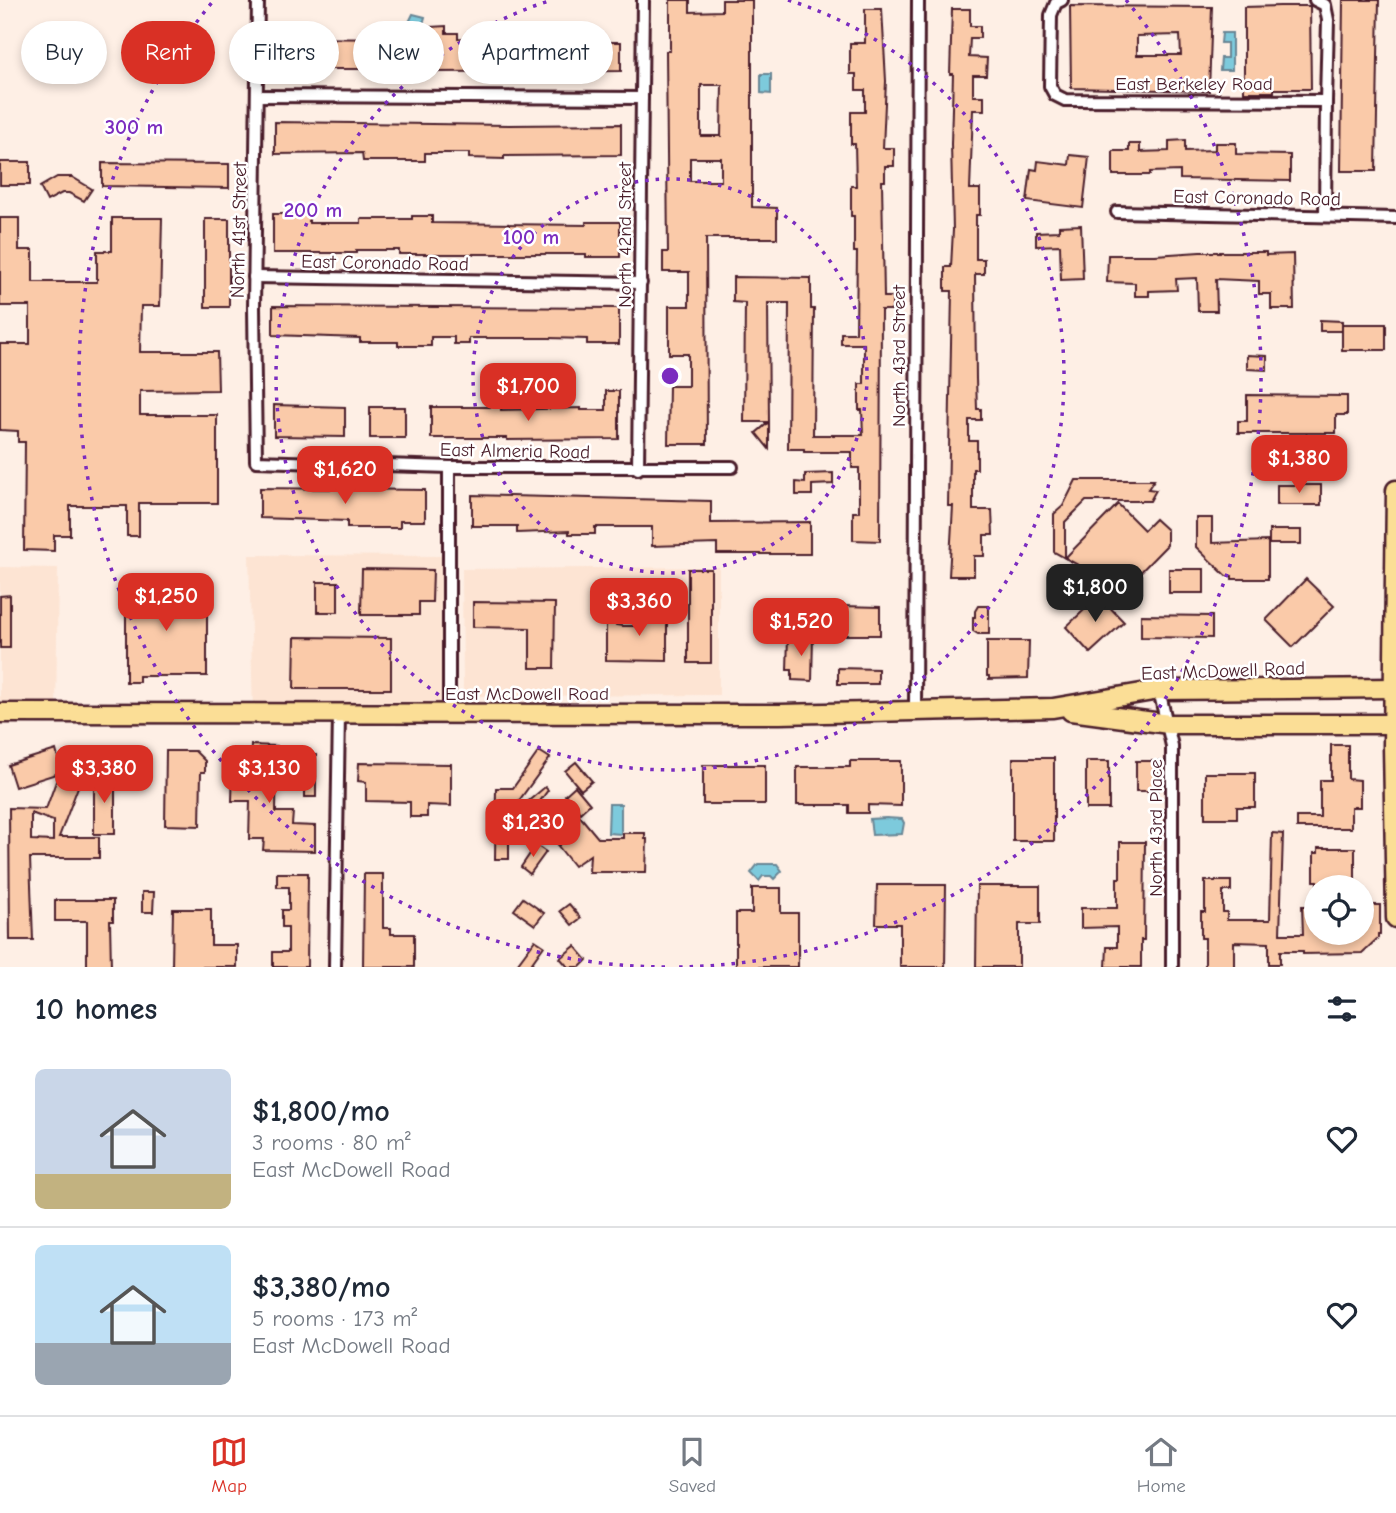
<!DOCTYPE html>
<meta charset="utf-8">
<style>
body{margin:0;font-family:"Comic Neue",sans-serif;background:#f2f2f3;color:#1f2937;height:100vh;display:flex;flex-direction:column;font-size:26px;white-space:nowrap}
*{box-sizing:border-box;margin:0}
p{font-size:23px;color:#747a83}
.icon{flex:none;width:38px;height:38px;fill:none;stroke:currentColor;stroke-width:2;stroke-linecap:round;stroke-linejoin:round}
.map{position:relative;height:967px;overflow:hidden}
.sheet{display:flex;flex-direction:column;background:#fff;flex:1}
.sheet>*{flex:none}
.hud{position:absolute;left:21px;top:21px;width:700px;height:63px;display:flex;gap:14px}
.tools{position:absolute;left:1304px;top:875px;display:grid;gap:14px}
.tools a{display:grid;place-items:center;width:70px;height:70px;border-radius:50%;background:#fff;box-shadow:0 4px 10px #0003;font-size:35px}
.price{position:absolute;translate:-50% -60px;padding:0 16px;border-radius:14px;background:#d93025;color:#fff;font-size:23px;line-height:46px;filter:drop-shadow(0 2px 4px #0008)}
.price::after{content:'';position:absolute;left:50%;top:42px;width:21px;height:16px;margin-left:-10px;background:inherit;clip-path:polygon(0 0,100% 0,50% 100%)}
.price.selected{background:#222;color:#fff}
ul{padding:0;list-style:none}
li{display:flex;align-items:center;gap:21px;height:175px;padding:0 35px}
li+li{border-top:2px solid #e0e1e3}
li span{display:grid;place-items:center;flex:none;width:196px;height:140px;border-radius:10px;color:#555}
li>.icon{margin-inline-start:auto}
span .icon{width:84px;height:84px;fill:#fffc;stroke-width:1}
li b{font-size:30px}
h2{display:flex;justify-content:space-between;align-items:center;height:84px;padding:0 35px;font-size:30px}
.chip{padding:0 24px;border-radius:32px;background:#fff;box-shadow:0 4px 10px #0003;font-size:24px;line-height:63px}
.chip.selected{background:#d93025;color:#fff}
.tabs{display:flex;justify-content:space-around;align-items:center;height:98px;border-top:2px solid #e0e1e3;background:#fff;font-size:19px;color:#747a83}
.tabs a{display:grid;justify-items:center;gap:4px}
.tabs .selected{color:#d93025}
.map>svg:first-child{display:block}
.built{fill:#fde4d3}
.water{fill:#7dcadc;stroke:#698695;stroke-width:2}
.building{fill:#facaa9;stroke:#4a1f2b;stroke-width:2;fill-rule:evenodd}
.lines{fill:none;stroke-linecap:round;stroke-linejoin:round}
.minor-casing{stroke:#4a1f2b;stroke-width:16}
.primary-casing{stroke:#4a1f2b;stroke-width:23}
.minor{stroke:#fff;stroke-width:10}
.primary{stroke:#fbde96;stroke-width:18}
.ring{fill:none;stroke:#7b2cbf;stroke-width:3.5;stroke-dasharray:3.5 7}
.labels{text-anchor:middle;stroke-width:5;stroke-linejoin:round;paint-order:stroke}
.street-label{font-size:19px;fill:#4a1f2b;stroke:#fff}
.centre{fill:#7b2cbf;stroke:#fff;stroke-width:3.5}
.ring-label{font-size:21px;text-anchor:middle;font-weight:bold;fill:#7b2cbf;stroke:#fff;stroke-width:5;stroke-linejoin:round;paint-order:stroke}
</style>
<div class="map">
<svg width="1396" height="967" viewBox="0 0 1396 967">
<rect width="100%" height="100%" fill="#feefe5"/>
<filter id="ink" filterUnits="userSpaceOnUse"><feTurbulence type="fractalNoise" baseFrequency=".0143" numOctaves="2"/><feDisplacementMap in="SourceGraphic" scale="14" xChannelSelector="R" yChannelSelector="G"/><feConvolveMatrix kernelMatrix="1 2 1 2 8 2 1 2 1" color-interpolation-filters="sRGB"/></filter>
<g filter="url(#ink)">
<g class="built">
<polygon points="249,555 449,556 449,714 253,714"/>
<polygon points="0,567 58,568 56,713 0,713"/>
<polygon points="719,567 719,695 471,696 463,690 462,569"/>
</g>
<g class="water">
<polygon points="413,14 425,17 423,24 425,31 421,31 418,28 411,32 408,30 407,26"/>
<polygon points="1222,33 1232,33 1232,70 1220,70 1221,58 1227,58 1227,43 1221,43"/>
<polygon points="761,74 771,74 771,94 761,93"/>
<polygon points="609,804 621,804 621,834 608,833"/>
<polygon points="886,818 902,819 904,823 902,834 872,835 870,819"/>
<polygon points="758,864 777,864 782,871 774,879 771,876 763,876 759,881 751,873"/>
</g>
<g class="building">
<path d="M670,0H690V12L722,11V0H752V207L777,208V238H706L707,444H668L669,386H688V354H669V306H689V272H663V252H668L666,51H670ZM701,85H722L721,136H701ZM690,158H721V181H690Z"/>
<polygon points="1343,0 1379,0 1376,171 1341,171"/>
<path d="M1070,6L1212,7L1209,91L1071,88ZM1180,35L1181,55H1137V36Z"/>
<polygon points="1280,6 1310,6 1311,89 1274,89 1274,92 1244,92 1244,7"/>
<polygon points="865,9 882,9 886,81 883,148 894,148 894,166 885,166 885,181 882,181 884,297 892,297 892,310 881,310 880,541 853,540 853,512 859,512 859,468 852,468 852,452 804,452 804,449 788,449 789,303 768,303 769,422 744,422 745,303 733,302 733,277 811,278 811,309 814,309 813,435 863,435 862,410 859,410 859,384 864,384 864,344 841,344 841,333 856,333 857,252 854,252 854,216 851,216 851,186 856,186 855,144 851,144 851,112 865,112 865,90 856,90 856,74 850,74 850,43 865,43"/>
<polygon points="952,9 970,9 970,26 980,26 980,38 970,38 969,57 987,58 986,75 973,75 973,96 984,96 984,110 973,110 970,189 980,189 980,215 976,215 976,259 984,259 984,274 975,274 976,379 977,409 981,409 981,420 969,420 969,441 977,441 977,469 973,469 973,510 992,510 993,535 984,535 984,556 974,556 974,576 949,576 953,506 948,506 952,291 945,291 945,267 951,267 953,230 951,144 953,74 950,74"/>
<polygon points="446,26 446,33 458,33 458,38 532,40 532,33 542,33 542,42 621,42 621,71 432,72 432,70 392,69 274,69 274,27 289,27 289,38 402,39 402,33 431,33 431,27"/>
<polygon points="275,122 509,125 621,124 621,155 504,156 504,159 469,158 469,153 425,153 425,161 363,161 362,153 275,154"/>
<polygon points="1185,140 1185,151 1215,150 1215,143 1236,143 1236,154 1290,155 1290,181 1180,179 1180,171 1150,172 1150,175 1113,175 1113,151 1129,151 1129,144 1140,144 1140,152 1169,151 1169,141"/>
<polygon points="1070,155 1089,157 1083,208 1027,201 1031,169 1037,170 1038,161 1069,165"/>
<rect x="0" y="162" width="30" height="23"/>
<polygon points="102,163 229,164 229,188 102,186"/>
<polygon points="57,177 72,177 92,189 84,201 69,193 62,193 47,201 40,187"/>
<polygon points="273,214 309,214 309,223 361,223 361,219 412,219 412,216 432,216 432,223 586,225 586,222 620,222 620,257 586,257 586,254 399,254 399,250 356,250 356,253 273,253"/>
<polygon points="0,218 19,218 19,250 33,250 33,282 97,282 97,251 112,251 112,218 162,218 160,306 141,306 140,352 217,352 218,390 140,391 140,415 217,415 217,503 139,503 139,536 127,536 127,506 70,506 70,535 54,535 54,551 24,550 25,442 18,442 18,431 0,430 0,344 30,344 30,306 0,306"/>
<rect x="205" y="219" width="24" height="88"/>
<polygon points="1081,225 1083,279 1061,280 1060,245 1036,246 1036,232 1059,231 1059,226"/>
<polygon points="1200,252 1266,252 1266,255 1293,254 1294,309 1271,309 1271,294 1259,294 1259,281 1216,279 1217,311 1198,311 1197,278 1176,279 1177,290 1149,291 1149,296 1135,296 1135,283 1107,282 1108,255 1155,255"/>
<polygon points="273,306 619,308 619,344 587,344 587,339 549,338 469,338 469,344 454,344 454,337 431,337 431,346 398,346 398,342 360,342 360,338 273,335"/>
<polygon points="1320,320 1342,321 1342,331 1320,331"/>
<rect x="1342" y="324" width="44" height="26"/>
<polygon points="1247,355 1267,356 1267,370 1247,369"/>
<polygon points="606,391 619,391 619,439 507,440 507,438 431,438 431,407 501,407 501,410 581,408 581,410 606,410"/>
<polygon points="1247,395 1347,396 1347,415 1336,415 1336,433 1238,433 1238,421 1247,421"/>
<polygon points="274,405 345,407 345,437 274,436"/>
<rect x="370" y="407" width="35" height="31"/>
<polygon points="769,422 769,449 756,433"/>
<polygon points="833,473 833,484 812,485 812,495 796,495 796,482 805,483 805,474"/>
<polygon points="1076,480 1154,480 1148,489 1156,490 1150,501 1086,501 1065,522 1065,558 1054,552 1054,514 1063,506"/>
<rect x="1277" y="485" width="44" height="20"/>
<polygon points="260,488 425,490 425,521 400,521 400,528 347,528 347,521 260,518"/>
<polygon points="472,495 711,501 711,523 810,522 810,554 717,554 717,544 652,546 652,527 595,527 595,534 569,534 569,531 517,533 517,526 472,526"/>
<polygon points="1118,504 1144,530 1155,519 1167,530 1167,545 1120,593 1106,594 1080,566 1065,558"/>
<polygon points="1196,518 1212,518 1212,543 1268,541 1268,579 1232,579 1232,576 1226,576 1196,547"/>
<rect x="1269" y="530" width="32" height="14"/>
<polygon points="362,569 433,570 432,602 419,602 419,615 361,615"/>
<rect x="688" y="569" width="23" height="94"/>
<rect x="1169" y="569" width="35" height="24"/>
<polygon points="1306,579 1334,606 1293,647 1266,620"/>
<rect x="317" y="582" width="21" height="30"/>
<polygon points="129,588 207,588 207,676 139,676 139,682 126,682 126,598 129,598"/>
<polygon points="10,595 10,648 0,648 0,596"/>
<polygon points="1099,596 1124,622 1090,653 1066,627"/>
<polygon points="473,602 555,603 554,668 530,668 530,628 473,627"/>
<polygon points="642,606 667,606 667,661 606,660 606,619 616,619 616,625 622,626 642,626"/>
<polygon points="843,606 880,607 880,635 842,635"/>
<polygon points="978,606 989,606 989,634 978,634 973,631 973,617 975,617 975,611"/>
<polygon points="1141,615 1212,616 1212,638 1141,637"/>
<polygon points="813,636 812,681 792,680 792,670 787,670 788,637"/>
<polygon points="295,637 391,638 391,689 294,689"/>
<polygon points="987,641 1029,641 1028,678 989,679 989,676 987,676"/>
<polygon points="838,668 878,669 878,684 838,684"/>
<polygon points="251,745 277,746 276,812 293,812 292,825 315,826 315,851 263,850 264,839 249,839 250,801 232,801 233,770 250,771"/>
<polygon points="1331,745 1348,745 1348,779 1360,780 1360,807 1351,807 1351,828 1297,828 1297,817 1320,817 1320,780 1331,780"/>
<path d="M56,750L62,773L81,779L59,837H99V858H30L33,940H10L9,808L46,809L59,773L15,787L8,765ZM31,813L53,821V841L31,840Z"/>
<polygon points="166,751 195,751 205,761 205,772 201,772 200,826 165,825"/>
<polygon points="539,751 550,758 510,813 512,815 545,787 548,790 533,811 547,821 531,842 509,827 509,859 495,859 496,788 513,788"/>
<rect x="305" y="755" width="11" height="42"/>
<rect x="1013" y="758" width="41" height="83"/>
<polygon points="850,761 901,761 901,806 868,805 868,813 849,813 849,805 797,805 797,767 850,767"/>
<rect x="1086" y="761" width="23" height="48"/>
<polygon points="1136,761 1159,761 1158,791 1136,791"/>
<polygon points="576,762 592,781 581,790 565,771"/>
<polygon points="359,763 451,764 451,806 427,805 427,817 410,817 410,802 366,801 366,782 358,781"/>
<rect x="703" y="765" width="62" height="39"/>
<polygon points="1205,773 1255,773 1255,807 1237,807 1237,818 1205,818"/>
<rect x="94" y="776" width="21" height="58"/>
<polygon points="575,786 590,804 580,813 565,795"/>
<polygon points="574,809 598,838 623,838 623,833 645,833 645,839 647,839 646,872 589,872 590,855 574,866 558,846 572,835 560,821"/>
<polygon points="1272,833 1283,834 1280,934 1303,934 1302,906 1316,906 1316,933 1362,933 1362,905 1380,905 1380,934 1378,934 1378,938 1362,953 1303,954 1303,951 1280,951 1280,964 1269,964 1269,943 1234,942 1234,967 1205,967 1205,938 1201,938 1201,912 1205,912 1205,881 1231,881 1231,891 1223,891 1223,912 1227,912 1227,920 1270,920"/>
<polygon points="1120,842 1145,842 1144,940 1141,940 1141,967 1106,967 1107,947 1117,947 1117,927 1081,928 1081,908 1117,908 1117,878 1120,878"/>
<polygon points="536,845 546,852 530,874 521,867"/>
<polygon points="1318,848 1355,848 1355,885 1317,885 1317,881 1314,881 1314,853 1318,853"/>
<polygon points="277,873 308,873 307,967 273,967 273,952 288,952 288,927 282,927 282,910 289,910 289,887 277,887"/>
<polygon points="364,874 383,874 383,928 391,928 391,934 414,934 414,967 363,967"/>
<polygon points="877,885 946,885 945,967 900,967 900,924 876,924"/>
<polygon points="977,886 1040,886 1040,924 1019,924 1019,967 976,967"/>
<polygon points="752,888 781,888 781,913 798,913 798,967 736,967 736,913 752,913"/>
<polygon points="142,892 154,892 153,912 142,912"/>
<polygon points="523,898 544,913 535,925 514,910"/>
<polygon points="55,900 113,900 113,921 110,921 111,967 87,967 87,921 55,921"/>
<polygon points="569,904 581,918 572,925 560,911"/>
<polygon points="173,909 211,909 211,945 237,945 237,967 172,967"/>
<polygon points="535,940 544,946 529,967 515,967"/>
<polygon points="575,946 587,960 580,967 568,967 560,958"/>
</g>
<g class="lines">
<defs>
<g id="minor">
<polyline points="258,0 254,308 256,461 449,467 732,467"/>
<polyline points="1062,0 1056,3 1051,15 1050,86 1055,95 1065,100 1326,101 1328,20 1325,5 1315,0"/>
<polyline points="257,96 642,98"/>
<polyline points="1117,212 1396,218"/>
<polyline points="1325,215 1326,101"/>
<polyline points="254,277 641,283"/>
<polyline points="449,467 449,714"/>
<polyline points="638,469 643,0"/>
<polyline points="1159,690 1172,746 1172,967"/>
<polyline points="915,711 918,0"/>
<polyline points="335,967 339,714"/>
</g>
<g id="primary">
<polyline points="1396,490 1393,745 1396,918"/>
<polyline points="1071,711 1169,724 1396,724"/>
<polyline points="0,713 780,714 1053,708 1159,690 1396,688"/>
</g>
</defs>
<use href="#minor" class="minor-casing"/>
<use href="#primary" class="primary-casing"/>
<use href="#minor" class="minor"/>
<use href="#primary" class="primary"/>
</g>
</g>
<g class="ring">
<circle cx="670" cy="376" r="197"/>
<path d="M788 0A394 394 0 1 1 552 0"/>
<path d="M665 967A591 591 0 0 1 214 0M1126 0A591 591 0 0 1 675 967"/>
</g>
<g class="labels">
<g class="street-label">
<text x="1194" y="90">East Berkeley Road</text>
<text transform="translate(1257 197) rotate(1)" y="7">East Coronado Road</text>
<text transform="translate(238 230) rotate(-89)" y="7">North 41st Street</text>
<text transform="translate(624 235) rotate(-90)" y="7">North 42nd Street</text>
<text transform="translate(385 262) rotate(1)" y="7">East Coronado Road</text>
<text transform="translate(898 356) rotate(-90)" y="7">North 43rd Street</text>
<text transform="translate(515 450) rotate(1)" y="7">East Almeria Road</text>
<text transform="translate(1223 670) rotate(-2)" y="7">East McDowell Road</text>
<text x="527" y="700">East McDowell Road</text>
<text transform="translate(1155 828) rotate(-90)" y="7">North 43rd Place</text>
</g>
</g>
<circle cx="670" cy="376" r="10" class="centre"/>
<g class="ring-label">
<text x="134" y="134">300 m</text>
<text x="313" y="217">200 m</text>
<text x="531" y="244">100 m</text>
</g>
</svg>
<div class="tools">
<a><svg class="icon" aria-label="locate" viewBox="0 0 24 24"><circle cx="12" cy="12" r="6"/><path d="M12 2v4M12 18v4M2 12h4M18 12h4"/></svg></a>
</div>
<b class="price" style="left:528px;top:423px">$1,700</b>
<b class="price" style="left:1299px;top:495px">$1,380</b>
<b class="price" style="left:345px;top:506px">$1,620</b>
<b class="price selected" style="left:1095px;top:624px">$1,800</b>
<b class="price" style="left:166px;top:633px">$1,250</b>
<b class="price" style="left:639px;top:638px">$3,360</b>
<b class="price" style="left:801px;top:658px">$1,520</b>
<b class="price" style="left:104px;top:805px">$3,380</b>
<b class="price" style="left:269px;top:805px">$3,130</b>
<b class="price" style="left:533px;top:859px">$1,230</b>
<div class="hud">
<a class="chip">Buy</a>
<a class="chip selected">Rent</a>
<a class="chip">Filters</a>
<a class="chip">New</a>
<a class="chip">Apartment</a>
</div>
</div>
<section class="sheet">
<h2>10 homes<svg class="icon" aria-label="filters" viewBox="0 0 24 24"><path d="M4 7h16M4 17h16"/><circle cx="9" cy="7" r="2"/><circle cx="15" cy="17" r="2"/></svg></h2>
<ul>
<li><span style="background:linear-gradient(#c9d6e8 75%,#c2b280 0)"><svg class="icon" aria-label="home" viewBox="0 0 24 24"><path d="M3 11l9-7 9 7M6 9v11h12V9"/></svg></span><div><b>$1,800/mo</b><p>3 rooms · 80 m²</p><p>East McDowell Road</p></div><svg class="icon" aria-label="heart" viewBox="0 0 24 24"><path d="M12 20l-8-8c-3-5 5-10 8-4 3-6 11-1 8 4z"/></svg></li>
<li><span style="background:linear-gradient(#bfe0f5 70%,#9aa5b1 0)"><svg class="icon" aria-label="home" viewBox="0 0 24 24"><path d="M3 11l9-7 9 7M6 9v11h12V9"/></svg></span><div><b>$3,380/mo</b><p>5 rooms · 173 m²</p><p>East McDowell Road</p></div><svg class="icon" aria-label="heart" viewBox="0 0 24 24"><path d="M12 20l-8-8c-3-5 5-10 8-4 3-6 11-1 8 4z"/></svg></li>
</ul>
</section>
<nav class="tabs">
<a class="selected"><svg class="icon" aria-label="map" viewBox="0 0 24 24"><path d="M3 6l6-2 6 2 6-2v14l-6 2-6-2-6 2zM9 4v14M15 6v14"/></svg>Map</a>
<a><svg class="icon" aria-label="saved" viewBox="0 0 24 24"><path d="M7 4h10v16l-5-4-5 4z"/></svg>Saved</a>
<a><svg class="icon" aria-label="home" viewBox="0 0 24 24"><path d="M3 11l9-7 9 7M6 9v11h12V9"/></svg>Home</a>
</nav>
